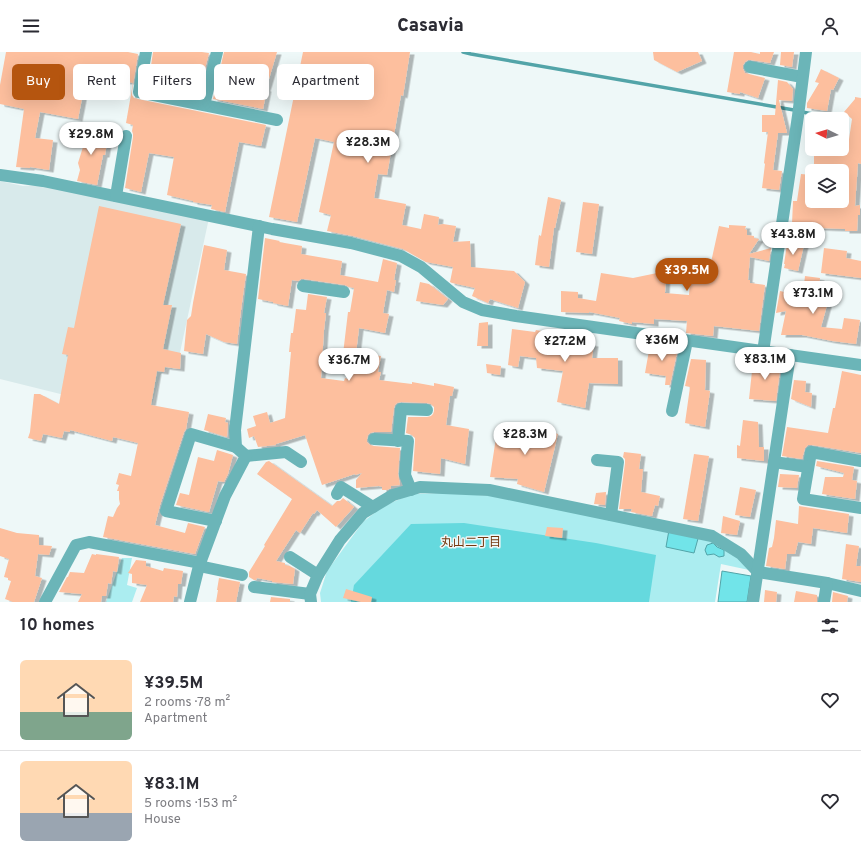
<!DOCTYPE html>
<meta charset="utf-8">
<style>
body{margin:0;font-family:Overpass,"Noto Sans JP",sans-serif;background:#f2f2f3;color:#2b2b33;height:100vh;display:flex;flex-direction:column;font-size:15px;white-space:nowrap}
*{box-sizing:border-box;margin:0}
p{font-size:13px;color:#7c7c81}
.icon{flex:none;width:22px;height:22px;fill:none;stroke:currentColor;stroke-width:2;stroke-linecap:round;stroke-linejoin:round}
.map{position:relative;height:550px;overflow:hidden}
.sheet{display:flex;flex-direction:column;background:#fff;flex:1}
.sheet>*{flex:none}
.banner{position:absolute;left:12px;top:12px;width:400px;height:36px;display:flex;gap:8px}
.needle{width:26px;rotate:275deg}
.controls{position:absolute;left:805px;top:60px;display:grid;gap:8px}
.controls a{display:grid;place-items:center;width:44px;height:44px;border-radius:6px;background:#fff;box-shadow:0 4px 16px #0002;font-size:20px}
.price{position:absolute;translate:-50% -34px;padding:0 9px;border-radius:14px;background:#fff;color:#222;font-size:13px;line-height:26px;filter:drop-shadow(0 1px 2px #0008)}
.price::after{content:'';position:absolute;left:50%;top:24px;width:12px;height:9px;margin-left:-6px;background:inherit;clip-path:polygon(0 0,100% 0,50% 100%)}
.price.active{background:#b5550f;color:#fff}
ul{padding:0;list-style:none}
li{display:flex;align-items:center;gap:12px;height:100px;padding:0 20px}
li+li{border-top:1px solid #e1e1e2}
li span{display:grid;place-items:center;flex:none;width:112px;height:80px;border-radius:6px;color:#555}
li>.icon{margin-inline-start:auto}
span .icon{width:48px;height:48px;fill:#fffc;stroke-width:1}
li b{font-size:17px}
h2{display:flex;justify-content:space-between;align-items:center;height:48px;padding:0 20px;font-size:17px}
.tag{padding:0 14px;border-radius:6px;background:#fff;box-shadow:0 4px 16px #0002;font-size:14px;line-height:36px}
.tag.active{background:#b5550f;color:#fff}
header{display:flex;justify-content:space-between;align-items:center;height:52px;padding:0 20px;background:#fff;font-size:18px;font-weight:800}
.map>svg:first-child{display:block}
.built{fill:#d8eaeb}
.green{fill:#abedf0}
.forest{fill:#65d9de}
.water{fill:#71e4e9;stroke:#52a4a8}
.lines{fill:none;stroke-linecap:round;stroke-linejoin:round}
.stream{stroke:#52a4a8;stroke-width:3.5}
.building{fill:#fdbf9e;filter:url(#shadow)}
.minor{stroke:#6bb5b8;stroke-width:12}
.labels{text-anchor:middle;stroke-width:3;stroke-linejoin:round;paint-order:stroke}
.neighbourhood-label{font-size:12px;fill:#75380f;stroke:#eef8f8}
</style>
<header><svg class="icon" aria-label="menu" viewBox="0 0 24 24"><path d="M4 6h16M4 12h16M4 18h16"/></svg>Casavia<svg class="icon" aria-label="person" viewBox="0 0 24 24"><circle cx="12" cy="8" r="4"/><path d="M4 21q1-7 8-7t8 7"/></svg></header>
<div class="map">
<svg width="861" height="550" viewBox="0 0 861 550">
<defs>
<filter id="shadow"><feDropShadow dx="4.5" dy="2.5" stdDeviation="0" flood-color="#0004"/></filter>
</defs>
<rect width="100%" height="100%" fill="#eef8f8"/>
<polygon class="built" points="0,129 23,134 41,133 209,166 179,305 160,323 149,364 0,327"/>
<g class="green">
<polygon points="444,441 493,444 711,487 737,504 749,518 721,512 715,550 321,550 320,541 327,519 363,470 382,455 411,442"/>
<polygon points="122,506 132,506 127,533 137,536 132,550 106,550"/>
</g>
<polygon class="forest" points="464,471 596,491 656,503 649,550 351,550 354,533 411,472"/>
<g class="water">
<polygon points="669,478 699,483 694,501 666,495"/>
<polygon points="713,491 717,495 724,498 724,504 719,505 714,502 707,503 705,498 707,493"/>
<polygon points="722,519 751,524 747,550 718,550"/>
</g>
<g class="lines">
<g class="stream">
<polyline points="463,0 471,2 794,58"/>
<polyline points="802,60 841,67"/>
</g>
</g>
<g class="building">
<polygon points="6,0 128,0 138,2 132,39 132,43 134,46 138,47 266,73 261,94 239,90 225,160 211,157 212,153 193,150 193,149 167,143 174,105 149,101 141,140 125,136 133,85 133,82 132,79 133,73 126,71 133,31 114,27 114,26 87,21 78,67 40,60 35,86 53,88 49,118 30,115 30,116 16,115 24,57 0,52 0,33"/>
<polygon points="153,0 202,0 209,1 198,44 148,34"/>
<polygon points="224,0 277,0 266,37 267,37 263,57 213,47"/>
<polygon points="303,0 410,0 403,44 401,43 387,123 378,122 374,146 406,152 402,173 421,177 424,162 439,165 438,173 443,172 456,174 453,190 470,189 471,215 514,219 525,230 518,256 490,247 488,251 472,244 475,236 452,231 450,230 453,215 426,210 403,197 353,184 327,179 331,163 319,160 334,90 315,86 297,170 269,165"/>
<polygon points="653,0 698,0 702,9 677,20 654,8"/>
<polygon points="734,0 751,0 760,2 760,0 774,0 770,11 751,8 748,8 745,10 743,13 743,17 745,21 765,26 758,46 740,40 740,42 727,40"/>
<polygon points="781,0 794,0 792,15 780,13"/>
<polygon points="821,17 839,26 833,38 831,37 827,59 807,56 807,51 819,31 815,30"/>
<polygon points="778,28 787,30 793,37 792,49 779,48 787,81 778,81 773,118 782,119 779,138 762,136 765,112 764,111 768,80 762,80 762,63 775,63"/>
<polygon points="855,45 861,46 861,112 858,111 855,154 860,153 860,163 858,163 857,179 845,179 845,177 819,176 819,174 792,172 793,149 797,149 801,122 812,123 812,149 842,149 845,116 814,116 814,101 847,101 852,67 844,60 855,47"/>
<polygon points="82,76 98,79 97,83 108,85 105,103 103,103 97,133 77,129 80,118 78,111 83,95 79,94"/>
<polygon points="548,145 561,148 555,176 554,176 549,215 535,213 539,183 541,184"/>
<polygon points="583,150 599,152 592,202 576,200"/>
<polygon points="99,154 181,172 163,253 172,253 163,297 181,301 180,317 165,315 164,320 157,319 151,353 189,360 186,377 184,380 160,453 155,473 185,481 188,471 205,475 195,502 103,485 108,464 113,465 117,456 120,452 119,447 119,439 117,439 119,433 116,432 119,421 131,424 138,391 113,385 112,389 70,378 70,380 64,379 62,386 43,382 41,389 28,386 30,380 34,342 40,342 59,352 68,303 62,302 68,275 74,276 82,236"/>
<polygon points="729,173 746,174 745,177 747,178 747,183 754,184 754,186 759,187 749,202 771,196 769,209 750,205 748,228 750,228 750,231 765,233 759,279 714,274 713,284 686,281 687,269 654,267 654,272 632,270 632,272 619,269 620,266 589,260 589,261 561,260 561,239 578,240 578,246 596,249 601,221 633,226 657,221 666,221 665,241 689,243 690,231 701,232 702,223 708,224 719,174 729,176"/>
<polygon points="265,186 280,189 279,190 302,194 301,202 342,209 340,223 378,230 383,207 397,211 394,228 396,228 394,240 387,238 383,261 389,262 385,281 359,276 356,301 381,304 378,320 381,320 379,328 412,332 412,330 434,334 434,331 454,335 452,344 450,344 446,373 469,377 465,412 441,406 440,422 413,419 415,389 415,386 412,383 406,381 408,365 427,365 431,364 433,362 434,359 434,355 431,352 427,351 401,350 397,351 395,353 394,356 391,380 374,380 370,381 368,383 367,387 367,390 370,393 374,394 400,396 398,422 400,433 391,434 391,436 387,438 382,438 382,435 379,434 356,436 356,428 362,421 355,423 355,422 322,433 305,383 276,392 276,393 258,395 254,384 249,386 247,377 256,374 253,364 267,360 270,371 285,366 291,300 289,300 291,281 293,281 296,257 306,258 308,242 327,245 324,261 326,261 324,278 321,326 344,329 345,326 348,327 352,303 343,302 348,260 350,260 354,236 349,235 345,233 304,227 301,227 298,229 292,228 288,254 273,251 273,250 258,247"/>
<polygon points="790,191 804,193 798,219 784,216 785,212 784,212 787,192"/>
<polygon points="204,193 227,198 224,218 246,222 241,258 237,292 224,290 206,282 203,302 184,299 187,268 191,264 193,251"/>
<polygon points="824,196 847,199 846,206 861,209 861,226 821,221"/>
<polygon points="805,224 820,226 818,244 829,246 821,275 842,277 844,266 860,268 856,292 832,289 802,283 781,283 786,259 776,261 780,239 798,243 798,241 803,241"/>
<polygon points="420,230 429,232 448,247 443,253 416,249"/>
<polygon points="488,270 488,294 477,294 479,271"/>
<polygon points="512,277 535,280 536,278 547,280 546,282 568,286 567,287 581,289 581,290 594,292 592,306 618,306 618,332 589,331 585,356 557,350 563,319 537,316 536,306 520,304 518,315 508,313"/>
<polygon points="650,293 678,296 670,333 665,333 666,324 645,321"/>
<polygon points="691,307 706,308 705,338 710,339 705,375 685,371 690,335 685,334"/>
<polygon points="753,310 771,312 771,311 781,311 776,349 749,347"/>
<polygon points="486,312 501,314 500,323 487,321"/>
<polygon points="842,319 861,323 861,401 812,393 808,393 805,396 802,407 782,404 787,375 828,381 833,356 835,356"/>
<polygon points="794,328 806,329 805,340 812,341 811,355 791,347"/>
<polygon points="208,362 226,366 225,370 228,371 227,385 204,378"/>
<polygon points="743,368 758,370 759,395 764,395 764,409 737,406 737,393 740,394"/>
<polygon points="526,371 558,382 544,440 517,432 518,427 490,425 497,379 525,381"/>
<polygon points="217,398 233,403 228,422 224,430 218,429 209,460 176,453 180,441 189,443 198,405 214,409"/>
<polygon points="624,400 641,402 639,417 643,417 641,440 660,444 658,454 655,453 652,464 631,460 632,457 619,457 625,411 625,407 623,405"/>
<polygon points="694,402 709,404 698,469 683,467"/>
<polygon points="269,409 332,454 337,449 340,449 343,446 354,455 336,475 317,458 314,462 313,461 300,481 296,478 276,509 285,511 285,513 290,514 295,517 293,532 272,530 272,529 257,526 256,528 254,528 249,525 249,520 265,494 264,493 292,447 257,422 266,410"/>
<polygon points="817,409 854,415 852,428 857,429 855,447 822,442 825,425 843,425 844,421 816,414"/>
<polygon points="780,422 799,423 797,436 778,435"/>
<polygon points="740,435 756,438 750,465 735,463"/>
<polygon points="606,440 605,453 594,452 596,441"/>
<polygon points="799,454 849,462 847,481 813,476 811,492 798,490 795,502 787,502 785,517 766,514 769,496 772,495 774,486 776,468 798,472"/>
<polygon points="723,464 740,469 737,483 721,481"/>
<polygon points="547,475 563,476 562,486 545,484"/>
<polygon points="0,476 17,481 39,483 39,493 52,494 49,503 38,502 35,524 42,526 34,550 13,550 5,547 11,529 8,528 8,526 4,525 9,507 0,504"/>
<polygon points="846,492 859,494 856,514 861,514 861,530 842,527"/>
<polygon points="92,502 96,503 96,502 119,505 117,520 113,519 111,532 108,531 106,544 102,544 101,550 78,550 82,542 59,540 67,525 68,525 70,520 84,521"/>
<polygon points="136,508 146,509 146,514 163,519 164,516 183,519 181,532 178,532 177,545 174,544 173,550 140,550 147,533 132,531 132,522 128,521"/>
<polygon points="219,526 240,530 236,550 216,550 218,538 217,538"/>
<polygon points="346,537 372,545 371,550 361,550 343,546"/>
<polygon points="765,538 777,540 776,550 764,550"/>
<polygon points="796,539 817,543 817,550 794,550"/>
<polygon points="833,540 848,544 847,550 832,550"/>
<polygon points="271,545 290,547 290,550 270,550"/>
</g>
<g class="lines">
<g class="minor">
<polyline points="146,0 139,40 277,68"/>
<polyline points="750,15 802,25"/>
<polyline points="204,53 217,0"/>
<polyline points="0,123 43,129 272,177 351,191 401,204 421,215 463,250 482,258 516,264 861,313"/>
<polyline points="116,144 126,84"/>
<polyline points="303,234 344,240"/>
<polyline points="763,300 798,64 806,0"/>
<polyline points="672,359 687,289"/>
<polyline points="374,387 408,389 405,423 411,438"/>
<polyline points="398,389 401,357 427,358"/>
<polyline points="246,404 286,400 301,410"/>
<polyline points="597,408 618,410 611,463"/>
<polyline points="861,409 811,400 803,447 861,456"/>
<polyline points="774,410 808,415"/>
<polyline points="337,442 341,435 373,455"/>
<polyline points="216,469 166,459 191,382 236,395"/>
<polyline points="290,505 318,523"/>
<polyline points="199,514 242,523"/>
<polyline points="254,535 310,542"/>
<polyline points="45,550 76,493 89,490 201,511"/>
<polyline points="190,550 199,514 225,444 246,404 236,395 235,378 259,174"/>
<polyline points="311,550 310,542 318,523 340,488 363,461 393,443 420,435 489,438 712,484 741,502 758,520 827,531 861,539"/>
<polyline points="753,550 790,303"/>
<polyline points="824,550 827,531"/>
</g>
</g>
<g class="labels">
<g class="neighbourhood-label">
<text x="471" y="494">丸山二丁目</text>
</g>
</g>
</svg>
<div class="controls">
<a><svg class="needle" viewBox="-14 -14 28 28"><path d="M0-13l5 13h-10z" fill="#e53935"/><path d="M0 13l5-13h-10z" fill="#7c7c81"/></svg></a>
<a><svg class="icon" aria-label="layers" viewBox="0 0 24 24"><path d="M12 4l9 5-9 5-9-5zM3 14l9 5 9-5"/></svg></a>
</div>
<b class="price" style="left:91px;top:104px">¥29.8M</b>
<b class="price" style="left:368px;top:112px">¥28.3M</b>
<b class="price" style="left:793px;top:204px">¥43.8M</b>
<b class="price active" style="left:687px;top:240px">¥39.5M</b>
<b class="price" style="left:813px;top:263px">¥73.1M</b>
<b class="price" style="left:662px;top:310px">¥36M</b>
<b class="price" style="left:565px;top:311px">¥27.2M</b>
<b class="price" style="left:765px;top:329px">¥83.1M</b>
<b class="price" style="left:349px;top:330px">¥36.7M</b>
<b class="price" style="left:525px;top:404px">¥28.3M</b>
<div class="banner">
<a class="tag active">Buy</a>
<a class="tag">Rent</a>
<a class="tag">Filters</a>
<a class="tag">New</a>
<a class="tag">Apartment</a>
</div>
</div>
<section class="sheet">
<h2>10 homes<svg class="icon" aria-label="filters" viewBox="0 0 24 24"><path d="M4 7h16M4 17h16"/><circle cx="9" cy="7" r="2"/><circle cx="15" cy="17" r="2"/></svg></h2>
<ul>
<li><span style="background:linear-gradient(#ffd9b3 65%,#7fa58c 0)"><svg class="icon" aria-label="home" viewBox="0 0 24 24"><path d="M3 11l9-7 9 7M6 9v11h12V9"/></svg></span><div><b>¥39.5M</b><p>2 rooms · 78 m²</p><p>Apartment</p></div><svg class="icon" aria-label="heart" viewBox="0 0 24 24"><path d="M12 20l-8-8c-3-5 5-10 8-4 3-6 11-1 8 4z"/></svg></li>
<li><span style="background:linear-gradient(#ffd9b3 65%,#9aa5b1 0)"><svg class="icon" aria-label="home" viewBox="0 0 24 24"><path d="M3 11l9-7 9 7M6 9v11h12V9"/></svg></span><div><b>¥83.1M</b><p>5 rooms · 153 m²</p><p>House</p></div><svg class="icon" aria-label="heart" viewBox="0 0 24 24"><path d="M12 20l-8-8c-3-5 5-10 8-4 3-6 11-1 8 4z"/></svg></li>
</ul>
</section>
